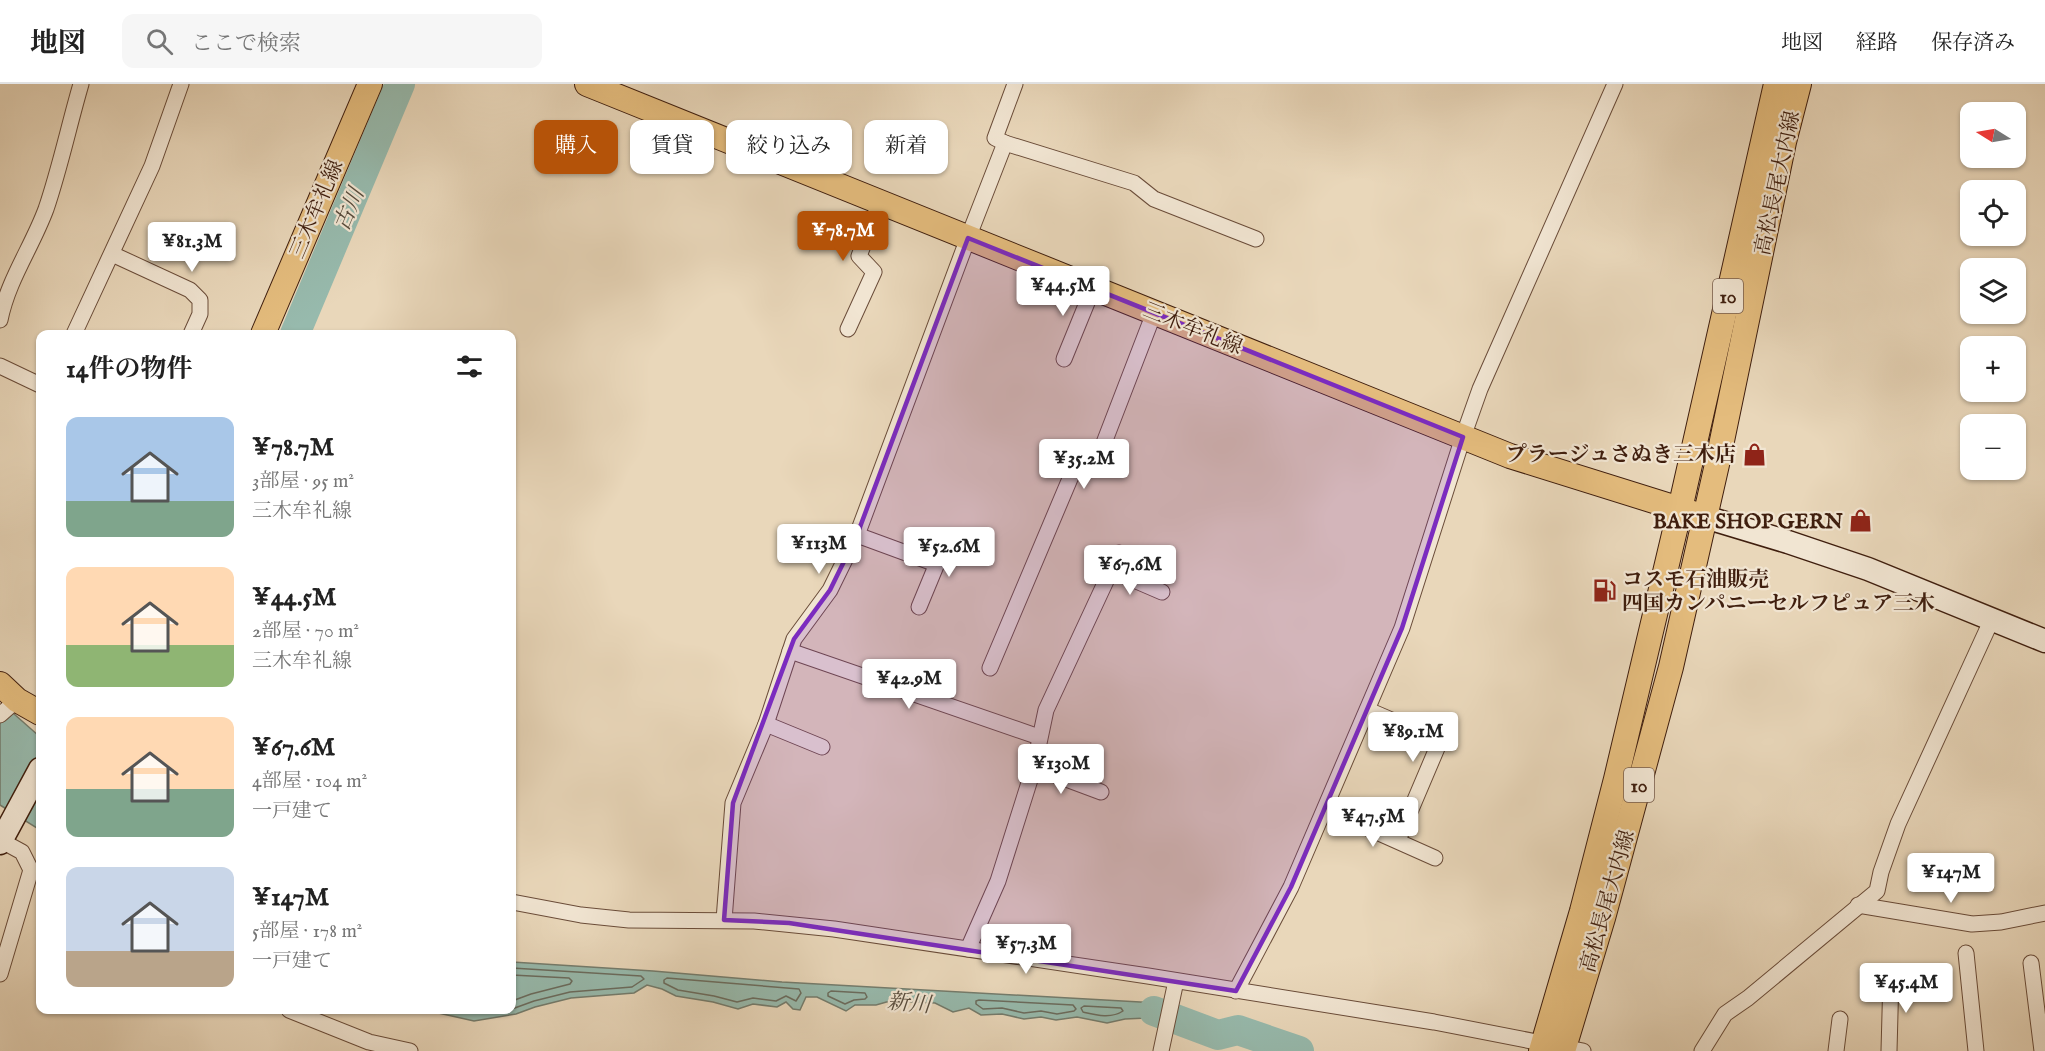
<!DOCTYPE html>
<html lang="ja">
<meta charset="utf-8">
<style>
body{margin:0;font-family:"IM FELL English","Noto Serif JP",serif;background:#f6f6f6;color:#222;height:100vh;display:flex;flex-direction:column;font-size:22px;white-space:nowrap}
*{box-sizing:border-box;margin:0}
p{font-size:20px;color:#767676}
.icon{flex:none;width:33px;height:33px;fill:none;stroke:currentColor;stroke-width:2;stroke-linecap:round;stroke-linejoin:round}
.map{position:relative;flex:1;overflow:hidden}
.panel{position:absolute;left:36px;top:246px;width:480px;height:684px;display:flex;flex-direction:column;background:#fff;border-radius:12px;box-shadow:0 2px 4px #0004}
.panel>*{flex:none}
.banner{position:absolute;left:534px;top:36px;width:570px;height:54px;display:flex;gap:12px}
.needle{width:39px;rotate:281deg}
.tools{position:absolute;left:1960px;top:18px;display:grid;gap:12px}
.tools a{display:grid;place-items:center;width:66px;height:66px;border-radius:12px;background:#fff;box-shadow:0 2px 4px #0004;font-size:30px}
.price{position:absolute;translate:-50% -51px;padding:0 14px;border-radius:6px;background:#fff;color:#222;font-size:20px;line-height:39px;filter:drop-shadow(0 2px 3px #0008)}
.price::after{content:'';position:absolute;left:50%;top:36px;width:18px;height:14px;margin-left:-9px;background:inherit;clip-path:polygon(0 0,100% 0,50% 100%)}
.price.current{background:#b45309;color:#fff}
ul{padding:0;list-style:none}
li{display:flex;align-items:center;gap:18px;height:150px;padding:0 30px}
li span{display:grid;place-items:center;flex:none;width:168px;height:120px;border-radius:12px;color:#555}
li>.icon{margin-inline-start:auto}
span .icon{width:72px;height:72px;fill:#fffc;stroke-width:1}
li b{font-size:26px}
h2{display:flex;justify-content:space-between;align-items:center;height:72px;padding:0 30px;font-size:26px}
.chip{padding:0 21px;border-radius:12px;background:#fff;box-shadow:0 2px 4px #0004;font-size:21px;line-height:54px}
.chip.current{background:#b45309;color:#fff}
header{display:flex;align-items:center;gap:36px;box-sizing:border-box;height:84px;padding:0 30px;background:#fff;border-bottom:2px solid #e0e0e0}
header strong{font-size:28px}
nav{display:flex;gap:33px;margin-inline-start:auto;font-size:21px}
.search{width:420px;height:54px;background:#f6f6f6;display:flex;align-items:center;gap:15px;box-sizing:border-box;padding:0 21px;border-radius:12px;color:#767676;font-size:22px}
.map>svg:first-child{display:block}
.water{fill:#97baad;stroke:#747c6d;stroke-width:1.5}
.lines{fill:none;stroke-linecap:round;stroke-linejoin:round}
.shore{stroke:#6b6c5e;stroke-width:1.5}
.river{stroke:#97baad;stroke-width:30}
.street-casing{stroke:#6a4c39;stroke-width:17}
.secondary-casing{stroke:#3f1e0e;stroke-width:25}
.primary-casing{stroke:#3f1e0e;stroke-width:26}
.street{stroke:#f1e5d2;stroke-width:15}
.secondary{stroke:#f1e5d2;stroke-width:22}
.primary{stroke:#e4bc7d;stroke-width:24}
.marked{fill:#7b2cbf;fill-opacity:0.2;stroke:#7b2cbf;stroke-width:4.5;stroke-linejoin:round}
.labels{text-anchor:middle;stroke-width:4.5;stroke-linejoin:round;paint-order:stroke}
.shield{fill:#f1e5d2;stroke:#745a49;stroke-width:1.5}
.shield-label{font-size:20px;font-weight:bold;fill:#3f1e0e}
.street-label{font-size:21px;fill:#3f1e0e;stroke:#f1e5d2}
.poi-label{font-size:21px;font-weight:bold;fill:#3f1e0e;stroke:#f1e5d2;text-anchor:end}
.water-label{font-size:22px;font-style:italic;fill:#594d3e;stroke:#f1e5d2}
</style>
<header>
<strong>地図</strong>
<div class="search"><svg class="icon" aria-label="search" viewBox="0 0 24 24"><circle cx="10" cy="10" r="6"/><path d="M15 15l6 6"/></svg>ここで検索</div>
<nav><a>地図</a><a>経路</a><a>保存済み</a></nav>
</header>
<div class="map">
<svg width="2045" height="967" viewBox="0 0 2045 967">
<rect width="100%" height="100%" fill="#e9d7ba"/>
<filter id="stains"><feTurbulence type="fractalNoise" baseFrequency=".00333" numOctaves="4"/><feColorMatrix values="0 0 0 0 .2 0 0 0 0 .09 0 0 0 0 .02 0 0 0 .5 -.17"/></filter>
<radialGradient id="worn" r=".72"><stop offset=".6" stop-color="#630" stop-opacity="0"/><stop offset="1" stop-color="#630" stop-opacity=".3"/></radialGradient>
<g class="water">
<polygon points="5,622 39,652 40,670 40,746 0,721 0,623"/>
<polygon points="512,878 653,887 782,898 1158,919 1197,931 1194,942 1147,934 1125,935 1107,939 1077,933 1056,936 1041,933 1024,935 1002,930 981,931 969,924 953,928 935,919 890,917 876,921 855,921 846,927 817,913 806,913 800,926 793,925 786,918 777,923 753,920 738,925 713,918 676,912 662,905 647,901 634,909 571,914 535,923 516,930 474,937 425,926 512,926"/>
</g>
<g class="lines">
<g class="shore">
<polyline points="512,884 641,892 644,895 632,903 570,908 534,917 512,925"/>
<polyline points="512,891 569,894 572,897 570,900 531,910 512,917"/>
<polygon points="667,894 799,905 801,909 796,917 786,912 776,917 753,914 737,918 714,912 678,906 664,899 664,896"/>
<polygon points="831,907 865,909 867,913 865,915 854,916 845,920 828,912 828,909"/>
<polygon points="979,916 1073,921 1076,925 1074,927 1057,930 1041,927 1024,929 1002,924 983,925 976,920 976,917"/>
<path d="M1084,922L1121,924L1123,927C1111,935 1096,931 1083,928L1081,924Z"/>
</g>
<g class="river">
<polyline points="295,250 400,0"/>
<polyline points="1154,927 1218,951 1238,946 1299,967"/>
</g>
<defs>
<g id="street">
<polyline points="1005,59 1134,99 1154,115 1256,155"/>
<polyline points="112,170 190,206 200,216 200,230 191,250"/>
<path d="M0,236C8,196 32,163 46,125C60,84 69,41 81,0"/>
<polyline points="848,245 874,188 859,172 880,118"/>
<polyline points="74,250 152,82 181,0"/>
<polyline points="1064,275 1093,204"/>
<polyline points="0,282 40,301"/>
<polyline points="857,451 936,480"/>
<polyline points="1111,486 1162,508"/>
<polyline points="919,523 948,453"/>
<polyline points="790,567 1039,653"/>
<polyline points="990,584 1080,371 1097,377 1154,229"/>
<polyline points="1368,626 1440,657 1398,756"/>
<polyline points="0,631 17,616"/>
<polyline points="766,640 822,663"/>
<polyline points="1034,683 1101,708"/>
<polyline points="1325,725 1435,774"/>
<polyline points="0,756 22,768 31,786 0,890"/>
<polyline points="512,818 581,831 629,836 754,837 834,845 1148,892 1434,938 1583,967"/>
<polyline points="1858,821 1972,840 2001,838 2045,829"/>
<polyline points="724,836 733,719 766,640 794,555 830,506 857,451 968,154 1005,59 995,54 1015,0"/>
<polyline points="968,865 998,797 1034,683 1046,626 1119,469"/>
<polyline points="1966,869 1976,967"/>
<polyline points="2031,879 2042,967"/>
<polyline points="1236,907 1291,803 1402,544 1463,353 1480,305 1615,0"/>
<polyline points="289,926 369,958 410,967"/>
<polyline points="1161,967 1176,897"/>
<polyline points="1702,967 1725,930 1748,914 1877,807 1881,788 1898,740 1992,535"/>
<polyline points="1836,967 1840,935"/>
<polyline points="1889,967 1891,892"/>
</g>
<g id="secondary">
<polyline points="1705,433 1788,458 1868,485 2045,557"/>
<polyline points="0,759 40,685"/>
</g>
<g id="primary">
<polyline points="587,0 1510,372 1705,433"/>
<polyline points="263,250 370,0"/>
<polyline points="0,600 17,616 40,629"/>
<polyline points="1541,967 1582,827 1616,695 1680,425 1776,0"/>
<polyline points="1563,967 1603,834 1671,583 1718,376 1784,58 1799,0"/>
</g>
</defs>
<use href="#street" class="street-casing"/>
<use href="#secondary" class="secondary-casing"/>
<use href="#primary" class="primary-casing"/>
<use href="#street" class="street"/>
<use href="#secondary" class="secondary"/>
<use href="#primary" class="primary"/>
</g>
<path class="marked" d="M968,154L1463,353L1402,544L1291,803L1236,907L789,839L724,836L733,719L794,555L830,506L857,451Z"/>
<defs>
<symbol id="shop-bare" viewBox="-9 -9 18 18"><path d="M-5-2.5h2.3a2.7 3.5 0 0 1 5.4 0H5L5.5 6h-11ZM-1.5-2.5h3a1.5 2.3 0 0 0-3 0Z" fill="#8f2418" stroke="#f1e5d2" stroke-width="2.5" paint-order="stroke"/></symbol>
<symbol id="fuel-bare" viewBox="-9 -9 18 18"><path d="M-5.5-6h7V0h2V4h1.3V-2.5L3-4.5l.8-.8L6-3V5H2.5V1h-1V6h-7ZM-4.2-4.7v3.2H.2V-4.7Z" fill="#8f2418" stroke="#f1e5d2" stroke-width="2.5" paint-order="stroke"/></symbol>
</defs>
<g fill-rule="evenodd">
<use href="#shop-bare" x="1738" y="354" width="33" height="33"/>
<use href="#shop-bare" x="1844" y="420" width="33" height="33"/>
<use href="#fuel-bare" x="1588" y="490" width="33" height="33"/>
</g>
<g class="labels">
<g class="shield">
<rect x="1713" y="195" width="30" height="34" rx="4.5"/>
<rect x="1624" y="684" width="30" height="34" rx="4.5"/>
</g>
<g class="shield-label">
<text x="1728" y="219">10</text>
<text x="1639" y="708">10</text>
</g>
<g class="street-label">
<text transform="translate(1777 99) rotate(-78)" y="7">高松長尾大内線</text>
<text transform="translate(316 125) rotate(-67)" y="7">三木牟礼線</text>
<text transform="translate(1193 244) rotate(22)" y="7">三木牟礼線</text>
<text transform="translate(1607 817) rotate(-74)" y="7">高松長尾大内線</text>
</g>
<g class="poi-label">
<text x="1736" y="377">プラージュさぬき三木店</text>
<text x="1843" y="444">BAKE SHOP GERN</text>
<text x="1622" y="502" text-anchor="start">コスモ石油販売<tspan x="1622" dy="24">四国カンパニーセルフピュア三木</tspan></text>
</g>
<g class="water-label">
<text transform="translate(348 125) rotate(-67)" y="8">古川</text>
<text transform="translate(909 918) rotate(5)" y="8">新川</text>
</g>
</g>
<rect width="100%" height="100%" filter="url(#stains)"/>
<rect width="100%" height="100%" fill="url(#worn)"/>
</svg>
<div class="tools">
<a><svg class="needle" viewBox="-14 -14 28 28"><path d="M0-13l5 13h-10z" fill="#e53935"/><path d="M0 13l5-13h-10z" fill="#767676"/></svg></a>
<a><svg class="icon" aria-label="locate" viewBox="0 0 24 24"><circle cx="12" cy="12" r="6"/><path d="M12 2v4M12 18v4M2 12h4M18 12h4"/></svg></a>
<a><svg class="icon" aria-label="layers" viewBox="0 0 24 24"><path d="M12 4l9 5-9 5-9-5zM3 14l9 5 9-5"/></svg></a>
<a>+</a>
<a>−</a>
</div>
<b class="price current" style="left:843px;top:178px">¥78.7M</b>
<b class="price" style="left:192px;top:189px">¥81.3M</b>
<b class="price" style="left:1063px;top:233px">¥44.5M</b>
<b class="price" style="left:1084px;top:406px">¥35.2M</b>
<b class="price" style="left:819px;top:491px">¥113M</b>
<b class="price" style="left:949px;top:494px">¥52.6M</b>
<b class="price" style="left:1130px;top:512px">¥67.6M</b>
<b class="price" style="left:909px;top:626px">¥42.9M</b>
<b class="price" style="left:1413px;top:679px">¥89.1M</b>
<b class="price" style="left:1061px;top:711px">¥130M</b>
<b class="price" style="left:1373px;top:764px">¥47.5M</b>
<b class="price" style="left:1951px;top:820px">¥147M</b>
<b class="price" style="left:1026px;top:891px">¥57.3M</b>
<b class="price" style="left:1906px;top:930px">¥45.4M</b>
<div class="banner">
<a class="chip current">購入</a>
<a class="chip">賃貸</a>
<a class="chip">絞り込み</a>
<a class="chip">新着</a>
</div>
<section class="panel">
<h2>14件の物件<svg class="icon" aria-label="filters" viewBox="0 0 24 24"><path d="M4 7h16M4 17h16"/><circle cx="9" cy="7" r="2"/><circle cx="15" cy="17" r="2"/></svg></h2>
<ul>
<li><span style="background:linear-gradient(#a9c7e8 70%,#7fa58c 0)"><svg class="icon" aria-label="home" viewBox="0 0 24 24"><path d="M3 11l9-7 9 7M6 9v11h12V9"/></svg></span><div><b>¥78.7M</b><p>3部屋 · 95 m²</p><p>三木牟礼線</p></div></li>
<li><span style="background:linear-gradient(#ffd9b3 65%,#8fb573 0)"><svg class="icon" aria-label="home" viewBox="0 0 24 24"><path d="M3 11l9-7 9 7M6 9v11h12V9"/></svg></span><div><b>¥44.5M</b><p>2部屋 · 70 m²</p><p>三木牟礼線</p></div></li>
<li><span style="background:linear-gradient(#ffd9b3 60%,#7fa58c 0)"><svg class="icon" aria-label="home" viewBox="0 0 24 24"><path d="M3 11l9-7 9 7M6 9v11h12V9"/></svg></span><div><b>¥67.6M</b><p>4部屋 · 104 m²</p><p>一戸建て</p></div></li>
<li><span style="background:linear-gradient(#c9d6e8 70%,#b9a48a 0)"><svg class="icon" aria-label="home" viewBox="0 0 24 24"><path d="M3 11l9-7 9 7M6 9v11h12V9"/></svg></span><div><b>¥147M</b><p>5部屋 · 178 m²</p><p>一戸建て</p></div></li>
</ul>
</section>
</div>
